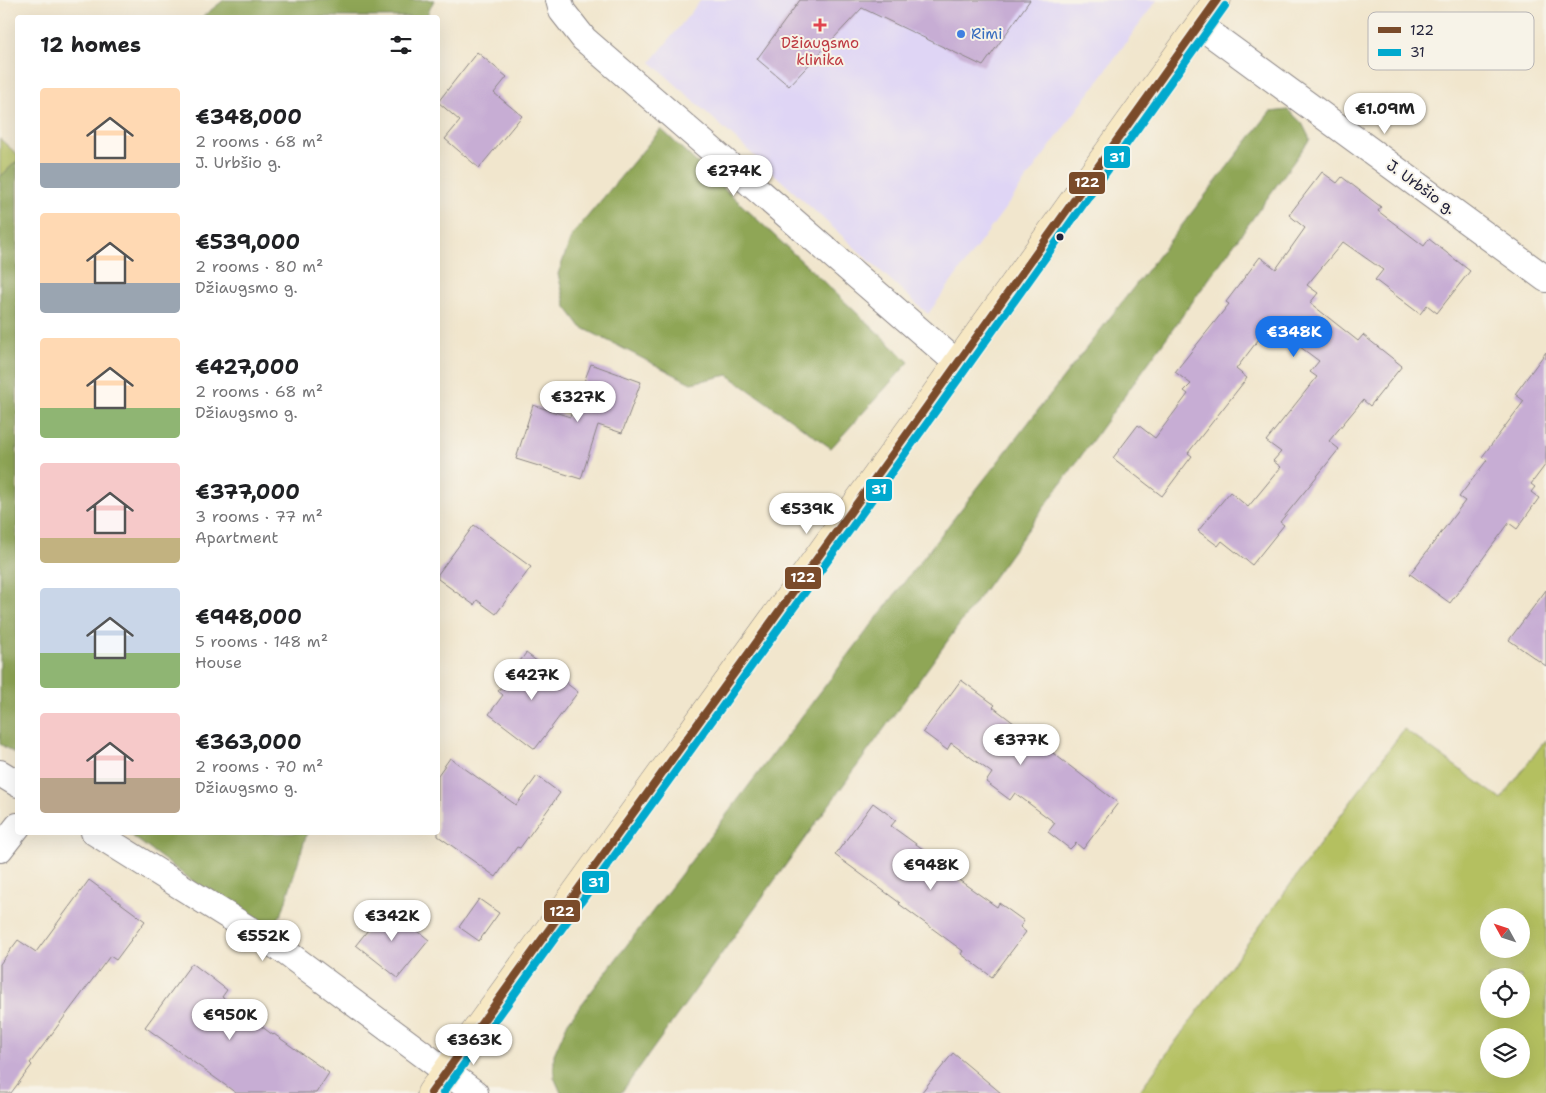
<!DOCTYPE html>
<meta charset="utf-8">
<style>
body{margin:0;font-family:"Shantell Sans",sans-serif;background:#f2f2f2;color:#202124;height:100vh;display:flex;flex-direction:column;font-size:19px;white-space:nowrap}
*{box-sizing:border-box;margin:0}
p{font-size:16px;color:#757577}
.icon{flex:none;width:28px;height:28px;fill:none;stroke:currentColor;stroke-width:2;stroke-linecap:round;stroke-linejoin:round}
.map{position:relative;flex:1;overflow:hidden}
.details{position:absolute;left:15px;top:15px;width:425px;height:820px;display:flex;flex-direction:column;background:#fff;border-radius:5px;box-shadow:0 5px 20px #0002}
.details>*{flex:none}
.needle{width:32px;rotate:310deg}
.controls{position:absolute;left:1480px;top:908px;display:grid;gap:10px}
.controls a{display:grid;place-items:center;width:50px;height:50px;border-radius:50%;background:#fff;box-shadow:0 5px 20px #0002;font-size:25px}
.price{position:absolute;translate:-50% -42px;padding:0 11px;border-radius:18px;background:#fff;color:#222;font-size:16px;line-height:32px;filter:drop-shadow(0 1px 2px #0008)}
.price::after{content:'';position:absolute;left:50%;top:30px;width:15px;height:11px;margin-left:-8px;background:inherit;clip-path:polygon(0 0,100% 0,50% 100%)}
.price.active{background:#1a73e8;color:#fff}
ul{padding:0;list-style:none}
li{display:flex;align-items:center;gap:15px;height:125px;padding:0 25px}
li span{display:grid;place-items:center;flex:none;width:140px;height:100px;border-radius:5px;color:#555}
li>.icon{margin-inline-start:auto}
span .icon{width:60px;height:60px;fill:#fffc;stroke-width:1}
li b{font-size:21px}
h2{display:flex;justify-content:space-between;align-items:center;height:60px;padding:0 25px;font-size:21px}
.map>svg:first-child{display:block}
.built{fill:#dfd5f5}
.green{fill:#b4c061;stroke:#6b714e;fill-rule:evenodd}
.forest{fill:#8fa657;stroke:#586449}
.building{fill:#c7add4}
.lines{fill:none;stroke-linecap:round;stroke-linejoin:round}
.street-casing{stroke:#8a8484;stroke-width:28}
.secondary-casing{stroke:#8a8484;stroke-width:29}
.street{stroke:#fff;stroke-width:26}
.secondary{stroke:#f7e8c3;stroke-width:28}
.bus-1-casing{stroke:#f7f3e8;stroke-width:11}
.bus-2-casing{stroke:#f7f3e8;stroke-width:11}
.bus-1{stroke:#7a4b2a;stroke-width:8}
.bus-2{stroke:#00a9ce;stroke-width:8}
.health-dot{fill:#e0444e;stroke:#f7f3e8;stroke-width:2}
.shop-dot{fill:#3f7fe0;stroke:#f7f3e8;stroke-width:2}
.bus-dot{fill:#22223b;stroke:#f7f3e8;stroke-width:2}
.labels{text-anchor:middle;stroke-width:4;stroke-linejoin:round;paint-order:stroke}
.shop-label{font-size:15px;fill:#366cbe;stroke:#f7f3e8;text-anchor:start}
.health-label{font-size:15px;fill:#be3a42;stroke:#f7f3e8}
.street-label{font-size:15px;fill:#22223b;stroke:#f7f3e8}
.key{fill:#f7f3e8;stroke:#b7b4b4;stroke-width:1}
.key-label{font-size:14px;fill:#22223b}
.line-badge{stroke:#f7f3e8;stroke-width:2}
.badge-label{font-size:14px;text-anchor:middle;font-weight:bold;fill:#fff}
</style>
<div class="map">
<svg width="1546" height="1093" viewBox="0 0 1546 1093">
<rect width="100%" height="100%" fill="#f7f3e8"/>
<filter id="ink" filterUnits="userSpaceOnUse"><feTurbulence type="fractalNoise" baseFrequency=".02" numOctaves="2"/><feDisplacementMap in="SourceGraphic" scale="10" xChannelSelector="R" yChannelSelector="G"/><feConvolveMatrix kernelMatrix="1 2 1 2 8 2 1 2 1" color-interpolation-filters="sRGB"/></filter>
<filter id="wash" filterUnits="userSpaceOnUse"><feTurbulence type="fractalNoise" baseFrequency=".0096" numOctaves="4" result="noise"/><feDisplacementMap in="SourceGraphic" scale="20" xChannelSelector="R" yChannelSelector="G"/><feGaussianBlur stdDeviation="1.12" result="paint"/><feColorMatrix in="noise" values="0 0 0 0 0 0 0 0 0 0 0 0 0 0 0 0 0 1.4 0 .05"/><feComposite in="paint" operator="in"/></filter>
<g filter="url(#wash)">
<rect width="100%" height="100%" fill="#f1e6cd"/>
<polygon class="built" points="701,0 1157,0 928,314 651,62"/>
<g class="green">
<polygon points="0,139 18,155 17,161 0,177"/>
<path d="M1404,729L1501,799L1546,739V1093H1138ZM1489,916H1521V949H1489ZM1489,976H1521V1009H1489ZM1489,1036H1521V1069H1489Z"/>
</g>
<g class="forest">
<polygon points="224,0 434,0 426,17 202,17"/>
<polygon points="1288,110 1302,123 1310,139 621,1093 561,1093 554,1077 554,1054 568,1022 909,576 1270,112"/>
<polygon points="661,129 909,362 831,448 728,375 691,383 581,327 566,307 558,274 572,235"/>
<polygon points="17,161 17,755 0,744 0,177"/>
<polygon points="128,833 307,833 282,913 272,927 210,894"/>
</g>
<g id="blocks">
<g class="building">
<polygon points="800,0 1030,0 983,66 862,8 789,86 757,59"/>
<polygon points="477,52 507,77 494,93 522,116 479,168 445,139 460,121 438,102"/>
<polygon points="1322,172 1337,183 1342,177 1381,207 1378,211 1424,246 1429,239 1470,271 1437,313 1427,305 1420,314 1375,280 1383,270 1343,242 1307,285 1318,293 1310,303 1358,341 1363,335 1402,366 1370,406 1363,400 1329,441 1339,449 1280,522 1284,525 1252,565 1222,541 1218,546 1198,531 1230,492 1248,507 1281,467 1273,461 1281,452 1266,441 1317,377 1310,372 1319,361 1276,329 1271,336 1265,331 1236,369 1247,378 1188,453 1192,456 1162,496 1113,458 1138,425 1155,438 1188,394 1184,391 1191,384 1175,372 1229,304 1226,302 1260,257 1276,269 1305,228 1289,215"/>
<polygon points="1546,352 1546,464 1531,484 1535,487 1531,492 1539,498 1517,529 1509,523 1450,603 1410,574 1465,501 1459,497 1487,460 1482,457 1524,401 1515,394"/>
<polygon points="591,364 641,382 622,433 598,425 581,479 516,459 533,405 570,417"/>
<polygon points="474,525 531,567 496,614 477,600 474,605 438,579 438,574"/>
<polygon points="1546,590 1546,666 1509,640"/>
<polygon points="526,653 578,692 535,749 489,714 503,695 498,691"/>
<polygon points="961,680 995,705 993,707 1118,803 1083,849 1076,843 1070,849 1048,832 1055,823 1015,793 1010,800 986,782 992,773 951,743 947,750 923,732"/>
<polygon points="450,758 516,805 537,776 560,793 520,848 517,847 496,877 438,836 438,775"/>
<polygon points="873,803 896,820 891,826 934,857 936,854 960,872 956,878 997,907 999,903 1024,921 1020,927 1026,932 992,977 961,954 963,951 899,904 900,903 835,855"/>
<polygon points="89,880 145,921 116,960 110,956 30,1063 32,1065 11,1093 0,1093 0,964 18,940 36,952"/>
<polygon points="479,899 499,913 479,941 459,927"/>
<polygon points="387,906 429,940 398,978 356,945"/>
<polygon points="192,963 227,990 222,997 273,1035 274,1034 329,1073 316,1093 236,1093 145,1027"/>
<polygon points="953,1053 1001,1093 921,1093"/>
</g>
</g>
</g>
<g filter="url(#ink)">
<use href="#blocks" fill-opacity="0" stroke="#8a8484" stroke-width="1"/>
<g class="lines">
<defs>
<g id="street">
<polyline points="559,0 562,11 584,39 957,363"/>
<polyline points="1199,25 1546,279"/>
<polyline points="0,773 18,784"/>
<polyline points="94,832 284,951 475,1093"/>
<polyline points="0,849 18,826"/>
</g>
<polyline id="secondary" points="431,1093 917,420 1217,0"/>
</defs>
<use href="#street" class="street-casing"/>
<use href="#secondary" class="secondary-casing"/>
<use href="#street" class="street"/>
<use href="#secondary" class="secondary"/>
<defs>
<polyline id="bus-1" points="431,1093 917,420 1217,0"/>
<polyline id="bus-2" points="443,1093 925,426 1225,6"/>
</defs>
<use href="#bus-1" class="bus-1-casing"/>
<use href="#bus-2" class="bus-2-casing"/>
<use href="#bus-1" class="bus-1"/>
<use href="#bus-2" class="bus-2"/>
</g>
</g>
<path class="health-dot" d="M817.5 17.5h5v5h5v5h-5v5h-5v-5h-5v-5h5z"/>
<circle class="shop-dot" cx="961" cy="34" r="5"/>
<circle class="bus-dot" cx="1060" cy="237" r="4.5"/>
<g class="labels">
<g class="shop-label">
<text x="971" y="39">Rimi</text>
</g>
<g class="health-label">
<text x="820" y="48">Džiaugsmo<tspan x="820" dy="17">klinika</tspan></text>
</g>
<g class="street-label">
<text transform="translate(1421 187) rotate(36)" y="5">J. Urbšio g.</text>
</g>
</g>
<rect x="1368" y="12" width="166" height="58" rx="8" class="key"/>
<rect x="1378" y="27" width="23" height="6" fill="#7a4b2a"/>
<rect x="1378" y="49" width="23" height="7" fill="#00a9ce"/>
<g class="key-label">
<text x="1410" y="35">122</text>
<text x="1410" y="57">31</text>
</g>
<g class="line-badge">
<rect x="1103" y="145" width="28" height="24" rx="5" fill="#00a9ce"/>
<rect x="1068" y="171" width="38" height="24" rx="5" fill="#7a4b2a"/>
<rect x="865" y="478" width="28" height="24" rx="5" fill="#00a9ce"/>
<rect x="784" y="566" width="38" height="24" rx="5" fill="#7a4b2a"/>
<rect x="581" y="870" width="29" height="24" rx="5" fill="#00a9ce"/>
<rect x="543" y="899" width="38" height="24" rx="5" fill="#7a4b2a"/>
</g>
<g class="badge-label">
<text x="1117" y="162">31</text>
<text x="1087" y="187">122</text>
<text x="879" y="494">31</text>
<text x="803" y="582">122</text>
<text x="596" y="887">31</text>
<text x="562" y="916">122</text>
</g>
</svg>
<div class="controls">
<a><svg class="needle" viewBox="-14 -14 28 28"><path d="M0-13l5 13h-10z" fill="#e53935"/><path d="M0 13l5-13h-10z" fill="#757577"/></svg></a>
<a><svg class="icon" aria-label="locate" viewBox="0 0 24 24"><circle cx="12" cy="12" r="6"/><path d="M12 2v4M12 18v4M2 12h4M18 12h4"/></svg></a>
<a><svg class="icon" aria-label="layers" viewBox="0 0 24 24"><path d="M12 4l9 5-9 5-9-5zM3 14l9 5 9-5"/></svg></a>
</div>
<b class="price" style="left:1385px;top:135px">€1.09M</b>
<b class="price" style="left:734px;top:197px">€274K</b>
<b class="price active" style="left:1294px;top:358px">€348K</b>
<b class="price" style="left:578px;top:423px">€327K</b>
<b class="price" style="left:807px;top:535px">€539K</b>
<b class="price" style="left:532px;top:701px">€427K</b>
<b class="price" style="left:1021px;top:766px">€377K</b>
<b class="price" style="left:931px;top:891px">€948K</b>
<b class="price" style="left:392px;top:942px">€342K</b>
<b class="price" style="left:263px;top:962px">€552K</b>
<b class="price" style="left:230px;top:1041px">€950K</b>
<b class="price" style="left:474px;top:1066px">€363K</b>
<section class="details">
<h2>12 homes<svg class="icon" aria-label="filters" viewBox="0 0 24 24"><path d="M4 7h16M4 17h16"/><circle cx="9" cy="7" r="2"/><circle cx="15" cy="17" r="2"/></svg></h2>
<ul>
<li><span style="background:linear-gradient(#ffd9b3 75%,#9aa5b1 0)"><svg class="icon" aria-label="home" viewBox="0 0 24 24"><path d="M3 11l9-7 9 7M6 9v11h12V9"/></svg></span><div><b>€348,000</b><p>2 rooms · 68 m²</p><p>J. Urbšio g.</p></div></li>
<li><span style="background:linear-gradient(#ffd9b3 70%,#9aa5b1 0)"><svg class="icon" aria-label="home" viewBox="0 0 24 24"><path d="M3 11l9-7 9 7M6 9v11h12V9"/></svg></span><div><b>€539,000</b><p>2 rooms · 80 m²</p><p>Džiaugsmo g.</p></div></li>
<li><span style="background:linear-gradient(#ffd9b3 70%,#8fb573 0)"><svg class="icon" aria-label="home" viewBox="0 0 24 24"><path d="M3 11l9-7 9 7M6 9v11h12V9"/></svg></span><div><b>€427,000</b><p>2 rooms · 68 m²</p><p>Džiaugsmo g.</p></div></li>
<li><span style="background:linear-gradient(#f6c9c9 75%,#c2b280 0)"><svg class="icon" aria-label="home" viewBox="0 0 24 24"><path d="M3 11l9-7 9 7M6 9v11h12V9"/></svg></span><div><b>€377,000</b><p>3 rooms · 77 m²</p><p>Apartment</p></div></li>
<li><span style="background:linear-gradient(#c9d6e8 65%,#8fb573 0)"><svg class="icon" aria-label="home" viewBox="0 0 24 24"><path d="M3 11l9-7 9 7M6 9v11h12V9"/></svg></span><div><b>€948,000</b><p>5 rooms · 148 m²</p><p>House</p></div></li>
<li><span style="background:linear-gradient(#f6c9c9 65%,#b9a48a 0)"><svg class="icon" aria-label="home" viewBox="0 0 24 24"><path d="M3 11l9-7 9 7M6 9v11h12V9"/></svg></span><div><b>€363,000</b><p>2 rooms · 70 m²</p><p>Džiaugsmo g.</p></div></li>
</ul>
</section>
</div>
